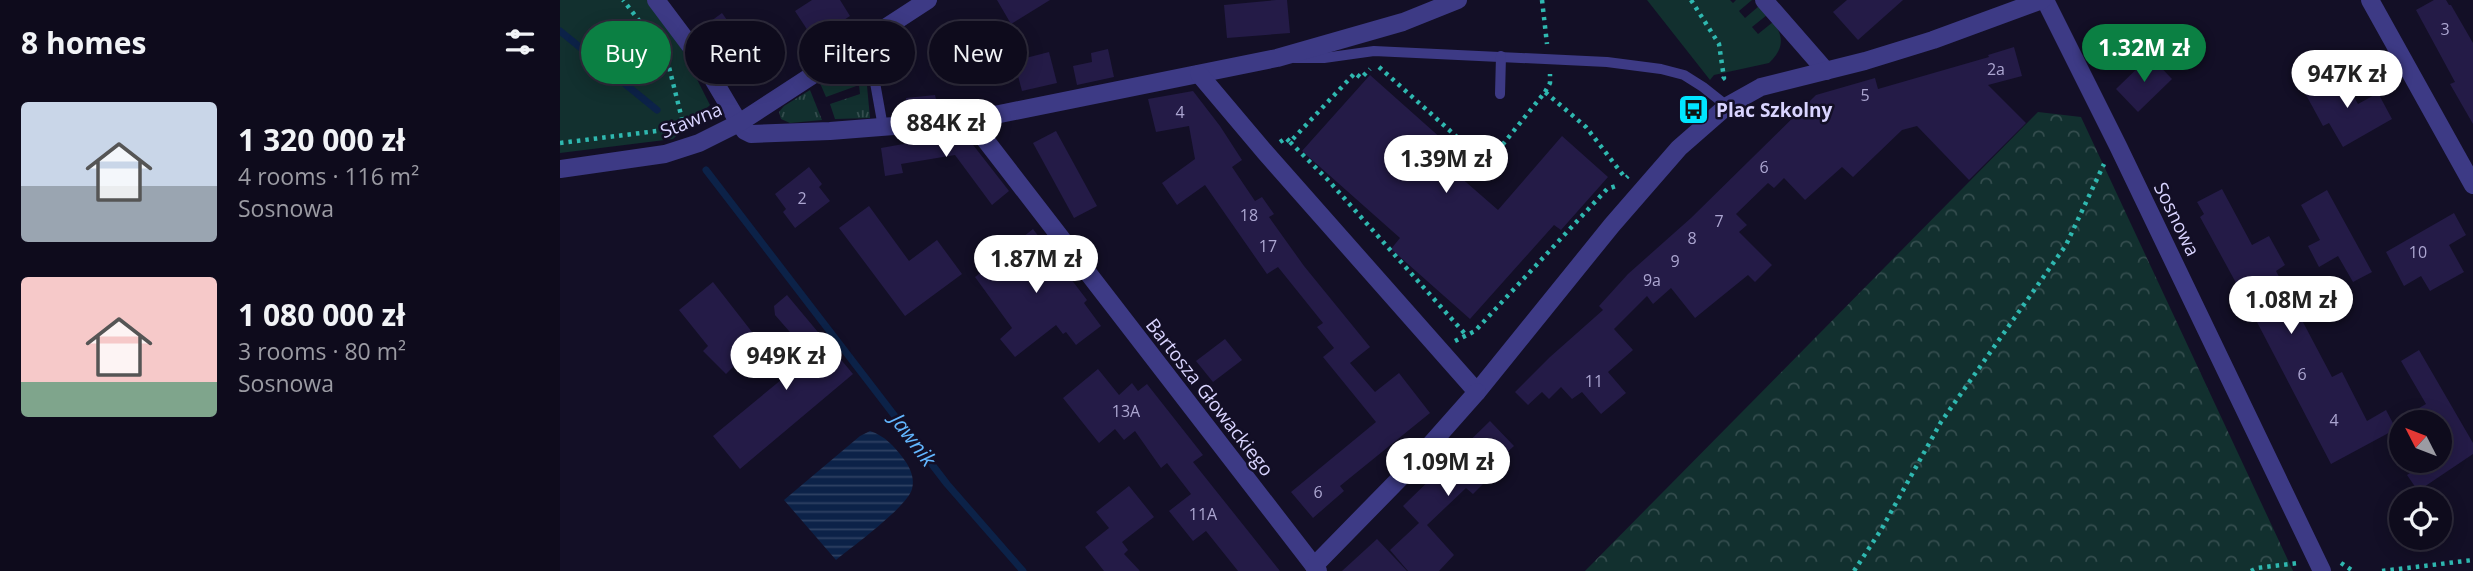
<!DOCTYPE html>
<meta charset="utf-8">
<style>
body{margin:0;font-family:"Open Sans",sans-serif;background:#1c1929;color:#f1f3f6;height:100vh;display:flex;flex-direction:column;font-size:26px;white-space:nowrap}
*{box-sizing:border-box;margin:0}
p{font-size:23px;color:#9b9ba3}
.icon{flex:none;width:38px;height:38px;fill:none;stroke:currentColor;stroke-width:2;stroke-linecap:round;stroke-linejoin:round}
.map{position:relative;flex:1;overflow:hidden}
.panel{display:flex;flex-direction:column;background:#0e0b1c;width:560px}
.panel>*{flex:none}
.guide{position:absolute;left:21px;top:21px;width:665px;height:63px;display:flex;gap:14px}
.needle{width:46px;rotate:312deg}
.controls{position:absolute;left:1829px;top:410px;display:grid;gap:14px}
.controls a{display:grid;place-items:center;width:63px;height:63px;border-radius:50%;background:#0e0b1c;box-shadow:0 4px 18px #0003,0 0 0 2px #2e2b3b;font-size:35px}
.price{position:absolute;translate:-50% -60px;padding:0 16px;border-radius:24px;background:#fff;color:#222;font-size:23px;line-height:46px;filter:drop-shadow(0 2px 4px #0008)}
.price::after{content:'';position:absolute;left:50%;top:42px;width:21px;height:16px;margin-left:-10px;background:inherit;clip-path:polygon(0 0,100% 0,50% 100%)}
.price.selected{background:#0b8043;color:#fff}
ul{padding:0;list-style:none}
li{display:flex;align-items:center;gap:21px;height:175px;padding:0 21px}
li span{display:grid;place-items:center;flex:none;width:196px;height:140px;border-radius:7px;color:#555}
li>.icon{margin-inline-start:auto}
span .icon{width:84px;height:84px;fill:#fffc;stroke-width:1}
li b{font-size:30px}
h2{display:flex;justify-content:space-between;align-items:center;height:84px;padding:0 21px;font-size:30px}
.pill{padding:0 24px;border-radius:32px;background:#0e0b1c;box-shadow:0 4px 18px #0003,0 0 0 2px #2e2b3b;font-size:24px;line-height:63px}
.pill.selected{background:#0b8043;color:#fff}
main{display:flex;flex:1;min-height:0}
.map>svg:first-child{display:block}
.grass{fill:url(#grass-tufts)}
.forest{fill:url(#forest-crowns)}
.park{fill:#12302f}
.water{fill:url(#water-rules)}
.lines{fill:none;stroke-linecap:round;stroke-linejoin:round}
.stream{stroke:#0c2248;stroke-width:7}
.building{fill:#241b47}
.path{stroke:#2fb8b0;stroke-width:4.5;stroke-dasharray:3.5 5;stroke-linecap:butt}
.service{stroke:#3d3a85;stroke-width:10}
.minor{stroke:#3d3a85;stroke-width:18}
.tertiary{stroke:#3d3a85;stroke-width:18}
.labels{text-anchor:middle;stroke-width:5;stroke-linejoin:round;paint-order:stroke}
.number-label{font-size:16px;fill:#aca6d1}
.poi-label{font-size:19px;font-weight:bold;fill:#d9d4ff;stroke:#130f26;text-anchor:start}
.street-label{font-size:19px;fill:#d9d4ff;stroke:#130f26}
.water-label{font-size:21px;font-style:italic;fill:#62b6ff;stroke:#130f26}
</style>
<main>
<section class="panel">
<h2>8 homes<svg class="icon" aria-label="filters" viewBox="0 0 24 24"><path d="M4 7h16M4 17h16"/><circle cx="9" cy="7" r="2"/><circle cx="15" cy="17" r="2"/></svg></h2>
<ul>
<li><span style="background:linear-gradient(#c9d6e8 60%,#9aa5b1 0)"><svg class="icon" aria-label="home" viewBox="0 0 24 24"><path d="M3 11l9-7 9 7M6 9v11h12V9"/></svg></span><div><b>1 320 000 zł</b><p>4 rooms · 116 m²</p><p>Sosnowa</p></div></li>
<li><span style="background:linear-gradient(#f6c9c9 75%,#7fa58c 0)"><svg class="icon" aria-label="home" viewBox="0 0 24 24"><path d="M3 11l9-7 9 7M6 9v11h12V9"/></svg></span><div><b>1 080 000 zł</b><p>3 rooms · 80 m²</p><p>Sosnowa</p></div></li>
</ul>
</section>
<div class="map">
<svg width="1913" height="571" viewBox="0 0 1913 571">
<defs>
<pattern id="grass-tufts" width="24" height="20" patternUnits="userSpaceOnUse" patternTransform="scale(1.75)"><rect width="24" height="20" fill="#12302f"/><path d="M3 7l-1-3M5 7V3M7 7l1-3M15 17l-1-3M17 17v-4M19 17l1-3" fill="none" stroke="#344d4e"/></pattern>
<pattern id="forest-crowns" width="20" height="18" patternUnits="userSpaceOnUse" patternTransform="scale(1.75)"><rect width="20" height="18" fill="#12302f"/><path d="M2 6a3 3 0 1 1 6 0M12 15a3 3 0 1 1 6 0" fill="none" stroke="#344d4e"/></pattern>
<pattern id="water-rules" width="6" height="5" patternUnits="userSpaceOnUse" patternTransform="scale(1.75)"><rect width="6" height="5" fill="#0c2248"/><path d="M0 2.5h6" fill="none" stroke="#2f4163"/></pattern>
</defs>
<rect width="100%" height="100%" fill="#130f26"/>
<g class="grass">
<polygon points="304,54 310,118 275,119 270,104 300,94 299,85 266,97 260,83"/>
<polygon points="250,90 262,120 230,123 221,119 219,112 224,106"/>
</g>
<polygon class="forest" points="1478,112 1521,117 1733,571 1025,571"/>
<g class="park">
<polygon points="0,0 97,0 150,105 113,139 0,153"/>
<path d="M1087,0H1170L1173,3L1176,0H1192L1179,11L1185,18L1199,6L1207,15L1192,27L1198,34L1213,22C1225,37 1223,50 1209,63L1154,75L1150,80Z"/>
</g>
<path class="water" d="M310,431C325,436 334,446 343,458C350,467 355,478 352,489C347,507 292,547 276,560L224,500L300,436Z"/>
<g class="lines">
<g class="stream">
<polyline points="0,31 97,110"/>
<polyline points="146,170 387,484 463,571"/>
</g>
</g>
<g class="building">
<polygon points="252,0 280,0 290,16 264,33 260,28 250,34 235,11"/>
<polygon points="437,0 490,0 451,24"/>
<polygon points="716,0 727,0 730,33 667,38 664,5"/>
<polygon points="1287,0 1343,0 1298,40 1273,12"/>
<polygon points="1874,0 1886,0 1889,5 1891,5 1913,43 1913,124 1890,84 1895,82 1856,10"/>
<polygon points="162,13 174,30 152,47 139,30"/>
<polygon points="201,33 220,62 193,81 173,52"/>
<polygon points="1454,47 1462,76 1428,85 1466,123 1409,180 1357,126 1342,130 1293,177 1282,167 1245,200 1224,178 1214,188 1208,183 1176,214 1187,225 1179,232 1212,265 1195,282 1188,275 1135,318 1111,288 1093,304 1087,296 1054,329 1073,350 1048,372 1066,393 1041,414 1022,392 1012,399 1001,387 989,399 982,392 968,405 955,392 990,357 1043,310 1039,306 1068,274 1131,218 1256,95 1315,78 1318,89 1429,57 1428,55"/>
<polygon points="548,49 554,77 517,85 513,66 532,62 531,53"/>
<polygon points="489,52 497,83 462,91 454,61"/>
<polygon points="1590,56 1612,79 1578,112 1556,89"/>
<polygon points="1780,73 1798,104 1818,93 1832,119 1783,147 1769,123 1763,126 1745,93"/>
<polygon points="810,75 910,164 899,176 938,210 1002,136 1048,177 1001,230 994,225 910,319 831,249 840,238 742,151"/>
<polygon points="633,91 660,126 682,160 672,167 695,201 702,197 714,214 709,217 744,266 810,347 790,363 815,392 839,373 870,413 780,486 784,491 753,518 731,492 816,422 763,357 774,348 757,327 763,323 718,267 707,274 645,185 617,205 602,183 635,159 629,126 596,132 588,99"/>
<polygon points="375,95 376,99 387,110 347,114 346,98"/>
<polygon points="496,131 537,206 514,218 473,143"/>
<polygon points="403,132 449,191 432,205 395,155 341,164 343,173 325,176 321,148 349,143 349,136"/>
<polygon points="249,167 262,184 259,187 270,201 235,228 223,212 226,209 215,194"/>
<polygon points="1662,189 1692,245 1709,236 1725,265 1716,271 1772,377 1782,372 1807,421 1826,410 1836,429 1771,464 1687,303 1640,217 1644,214 1637,202"/>
<polygon points="1767,190 1812,272 1793,282 1778,256 1759,267 1748,246 1760,240 1741,205"/>
<polygon points="309,206 349,261 377,240 402,274 345,316 279,228"/>
<polygon points="1894,213 1906,235 1889,245 1904,272 1870,291 1861,276 1844,286 1826,252"/>
<polygon points="473,229 527,300 524,303 541,326 516,345 506,332 503,334 496,325 455,357 440,339 452,328 415,277 449,251 448,249"/>
<polygon points="153,282 199,341 166,374 143,351 148,346 119,310"/>
<polygon points="227,295 293,374 180,469 153,436 227,375 228,377 228,374 250,355 215,315 214,306"/>
<polygon points="665,339 682,360 653,382 636,361"/>
<polygon points="1859,350 1913,443 1913,454 1858,491 1847,475 1869,460 1880,460 1880,453 1889,447 1880,430 1880,422 1835,422 1866,404 1841,361"/>
<polygon points="538,369 559,395 572,383 578,391 587,384 643,455 633,462 720,571 678,571 646,531 633,541 609,511 631,494 607,463 601,468 575,431 564,440 555,429 539,443 503,398"/>
<polygon points="930,421 954,446 933,465 937,470 913,494 906,488 867,525 894,555 879,571 848,571 830,550 859,523 843,506"/>
<polygon points="569,486 594,517 562,542 568,550 564,554 580,571 544,571 525,547 549,528 536,512"/>
<polygon points="817,539 847,571 782,571"/>
</g>
<g class="lines">
<g class="path">
<polyline points="982,0 987,44"/>
<polyline points="1131,0 1159,44 1164,78 1160,81"/>
<polyline points="819,67 927,164 985,92 1026,127 1063,175 1066,178 1068,176"/>
<polyline points="985,92 990,83 990,74"/>
<polyline points="720,142 726,138 730,142 795,73 801,78 810,69"/>
<polyline points="730,142 768,180 906,335"/>
<polyline points="0,143 105,130 123,123 106,55 63,0"/>
<polyline points="895,341 915,331 1047,189 1059,185"/>
<polyline points="1781,563 1793,571"/>
<polyline points="1294,571 1321,530 1381,422 1506,245 1544,164"/>
<polyline points="1691,571 1697,568 1738,563"/>
<polyline points="1822,571 1913,560"/>
</g>
<g class="service">
<polyline points="307,38 323,127"/>
<polyline points="734,58 764,58 814,51 1047,62 1101,69 1124,75 1143,87 1167,106"/>
<polyline points="940,94 941,56"/>
</g>
<g class="minor">
<polyline points="96,0 144,64 179,123 185,131 191,134 270,131 410,120 717,58 843,22 898,0"/>
<polyline points="1204,0 1266,71"/>
<polyline points="1485,0 1558,146 1762,571"/>
<polyline points="1810,0 1913,185"/>
<polyline points="639,74 704,151 917,392 1052,225 1119,148 1167,106 1201,87 1305,61 1373,40 1482,0"/>
<polyline points="410,120 758,571"/>
<polyline points="754,566 847,471 917,392"/>
</g>
<polyline class="tertiary" points="0,169 105,154 139,143 179,123 368,0"/>
</g>
<defs>
<symbol id="bus-square" viewBox="-11 -11 22 22"><rect x="-9" y="-9" width="18" height="18" rx="4" fill="#00e5ff" stroke="#130f26"/><path d="M-5-6H5V4H4V6H2V4H-2V6H-4V4H-5ZM-3.5-4V0h7V-4ZM-3.5 1.2v1.5H-2V1.2ZM2 1.2v1.5H3.5V1.2Z" fill="#111"/></symbol>
</defs>
<g fill-rule="evenodd">
<use href="#bus-square" x="1116" y="92" width="35" height="35"/>
</g>
<g class="labels">
<g class="number-label">
<text x="1885" y="35">3</text>
<text x="1436" y="75">2a</text>
<text x="1305" y="101">5</text>
<text x="620" y="118">4</text>
<text x="1204" y="173">6</text>
<text x="242" y="204">2</text>
<text x="689" y="221">18</text>
<text x="1159" y="227">7</text>
<text x="1132" y="244">8</text>
<text x="708" y="252">17</text>
<text x="1858" y="258">10</text>
<text x="1115" y="267">9</text>
<text x="1092" y="286">9a</text>
<text x="1742" y="380">6</text>
<text x="1034" y="387">11</text>
<text x="566" y="417">13A</text>
<text x="1774" y="426">4</text>
<text x="758" y="498">6</text>
<text x="643" y="520">11A</text>
</g>
<g class="poi-label">
<text x="1156" y="117">Plac Szkolny</text>
</g>
<g class="street-label">
<text transform="translate(131 120) rotate(-22)" y="7">Stawna</text>
<text transform="translate(1617 219) rotate(64)" y="7">Sosnowa</text>
<text transform="translate(650 397) rotate(52)" y="7">Bartosza Głowackiego</text>
</g>
<g class="water-label">
<text transform="translate(353 440) rotate(53)" y="7">Jawnik</text>
</g>
</g>
</svg>
<div class="controls">
<a><svg class="needle" viewBox="-14 -14 28 28"><path d="M0-13l5 13h-10z" fill="#e53935"/><path d="M0 13l5-13h-10z" fill="#9b9ba3"/></svg></a>
<a><svg class="icon" aria-label="locate" viewBox="0 0 24 24"><circle cx="12" cy="12" r="6"/><path d="M12 2v4M12 18v4M2 12h4M18 12h4"/></svg></a>
</div>
<b class="price selected" style="left:1584px;top:84px">1.32M zł</b>
<b class="price" style="left:1787px;top:110px">947K zł</b>
<b class="price" style="left:386px;top:159px">884K zł</b>
<b class="price" style="left:886px;top:195px">1.39M zł</b>
<b class="price" style="left:476px;top:295px">1.87M zł</b>
<b class="price" style="left:1731px;top:336px">1.08M zł</b>
<b class="price" style="left:226px;top:392px">949K zł</b>
<b class="price" style="left:888px;top:498px">1.09M zł</b>
<div class="guide">
<a class="pill selected">Buy</a>
<a class="pill">Rent</a>
<a class="pill">Filters</a>
<a class="pill">New</a>
</div>
</div>
</main>
